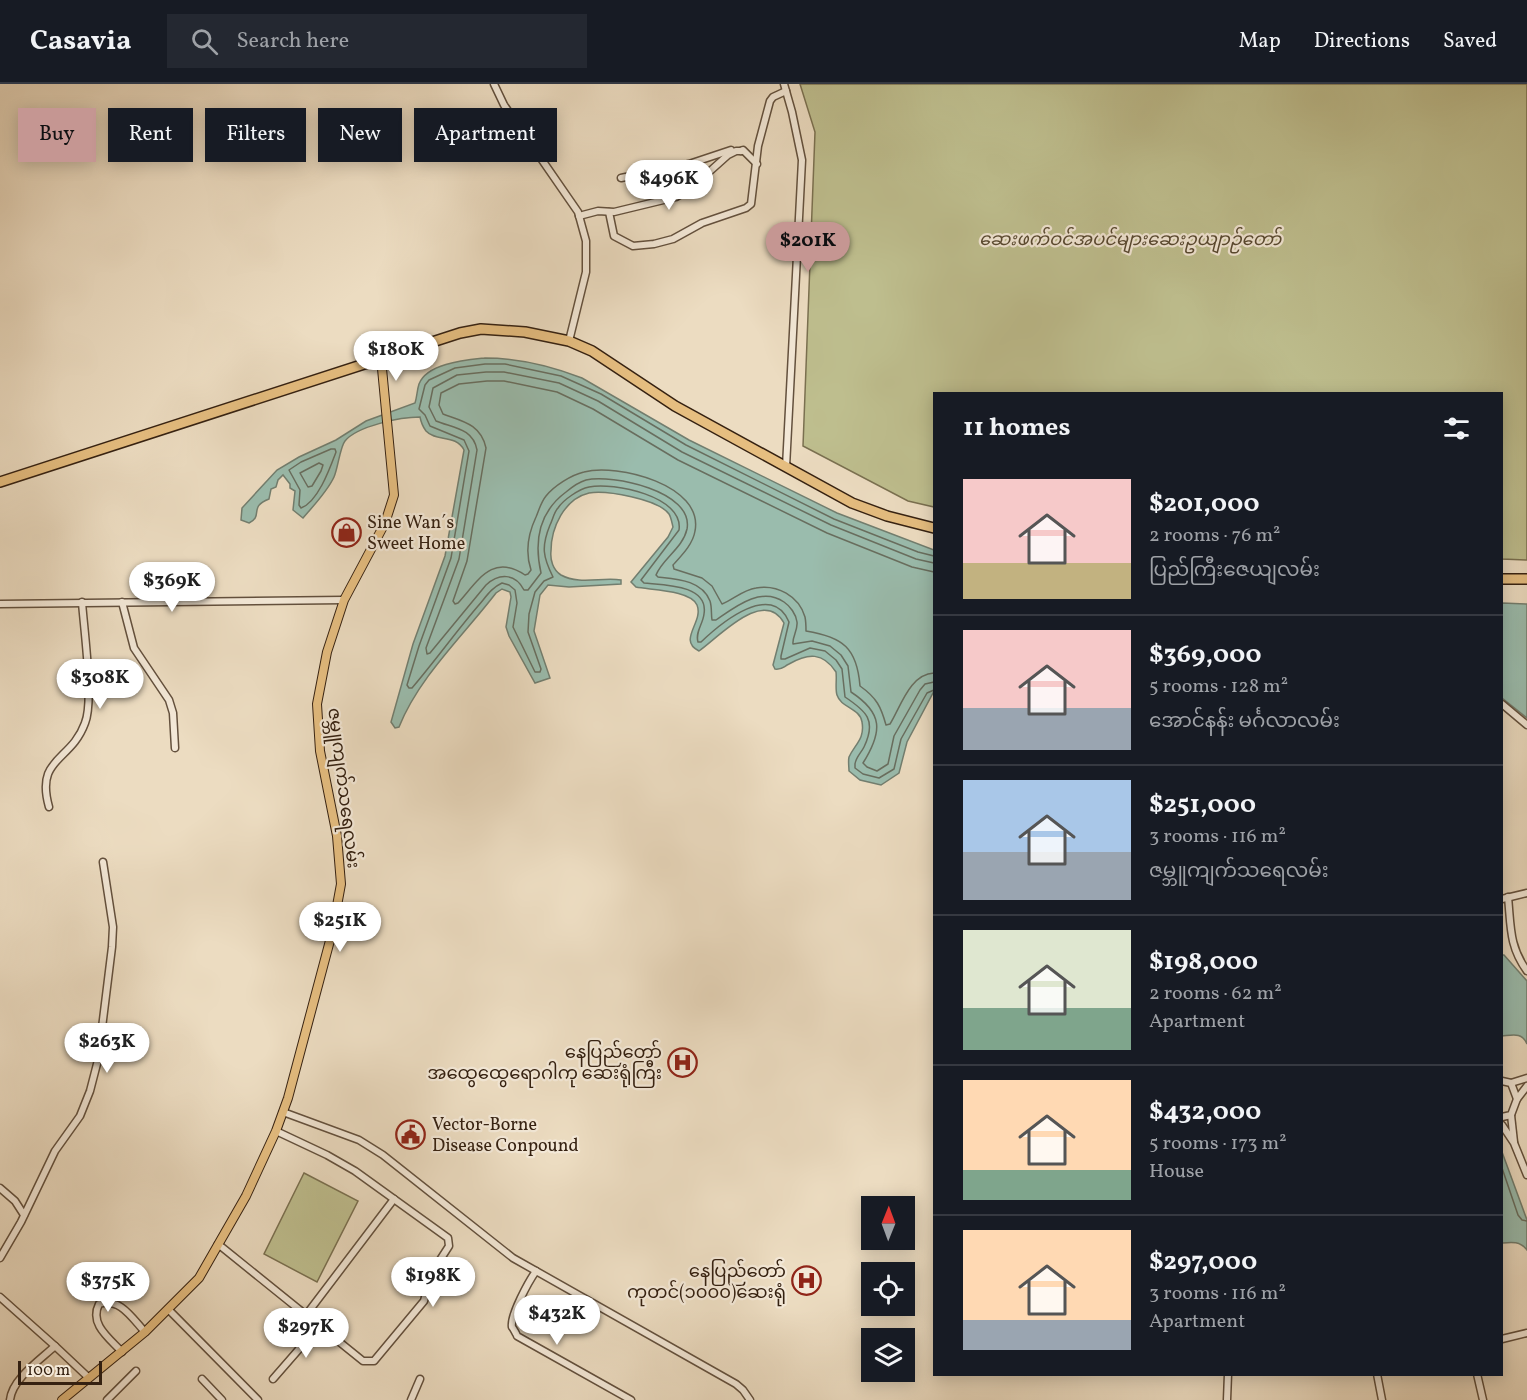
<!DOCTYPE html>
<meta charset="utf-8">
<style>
body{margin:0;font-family:Vollkorn,"Noto Sans Myanmar",serif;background:#242831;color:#f1f3f6;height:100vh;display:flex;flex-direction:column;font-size:22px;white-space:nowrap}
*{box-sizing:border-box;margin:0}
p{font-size:20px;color:#9ea1a6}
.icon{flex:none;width:33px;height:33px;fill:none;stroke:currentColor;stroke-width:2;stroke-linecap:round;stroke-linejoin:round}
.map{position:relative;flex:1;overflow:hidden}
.panel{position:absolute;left:933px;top:308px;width:570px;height:984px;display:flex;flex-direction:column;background:#171b24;border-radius:0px;box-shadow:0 3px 15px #0003}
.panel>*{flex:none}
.top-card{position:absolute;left:18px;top:24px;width:570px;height:54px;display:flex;gap:12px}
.needle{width:39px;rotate:1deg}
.controls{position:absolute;left:861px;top:1112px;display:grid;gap:12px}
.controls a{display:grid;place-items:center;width:54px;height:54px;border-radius:0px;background:#171b24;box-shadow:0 3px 15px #0003;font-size:30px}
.scale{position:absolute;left:18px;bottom:15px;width:84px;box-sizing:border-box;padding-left:6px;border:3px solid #352111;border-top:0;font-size:16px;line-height:21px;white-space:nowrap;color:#352111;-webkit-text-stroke:4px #f3e8d7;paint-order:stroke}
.price{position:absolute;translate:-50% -51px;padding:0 14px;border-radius:21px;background:#fff;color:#222;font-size:20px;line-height:39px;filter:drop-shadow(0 2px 3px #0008)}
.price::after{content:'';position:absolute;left:50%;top:36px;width:18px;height:14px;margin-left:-9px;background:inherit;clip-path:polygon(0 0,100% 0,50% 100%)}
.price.on{background:#c59692;color:#111}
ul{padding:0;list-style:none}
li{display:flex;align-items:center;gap:18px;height:150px;padding:0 30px}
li+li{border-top:2px solid #363941}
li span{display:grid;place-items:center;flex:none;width:168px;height:120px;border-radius:0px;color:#555}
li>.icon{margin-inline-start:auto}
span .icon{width:72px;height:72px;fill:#fffc;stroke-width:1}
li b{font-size:26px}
h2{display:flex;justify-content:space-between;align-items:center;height:72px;padding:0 30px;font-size:26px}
.tag{padding:0 21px;border-radius:0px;background:#171b24;box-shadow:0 3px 15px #0003;font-size:21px;line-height:54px}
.tag.on{background:#c59692;color:#111}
header{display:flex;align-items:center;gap:36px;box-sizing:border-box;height:84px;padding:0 30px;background:#171b24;border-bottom:2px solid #363941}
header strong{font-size:28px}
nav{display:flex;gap:33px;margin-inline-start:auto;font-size:21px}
.search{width:420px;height:54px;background:#242831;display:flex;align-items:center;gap:15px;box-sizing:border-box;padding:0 21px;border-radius:0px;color:#9ea1a6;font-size:22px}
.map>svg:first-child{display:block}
.green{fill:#bebe8e;stroke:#7a7050;stroke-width:1.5}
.water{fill:#9abcad;stroke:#727e6f;stroke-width:1.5}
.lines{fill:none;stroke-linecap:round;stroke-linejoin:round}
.shore{stroke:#686e5f;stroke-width:1.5}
.minor-casing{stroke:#63503d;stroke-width:9}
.major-casing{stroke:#352111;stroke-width:10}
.highway-casing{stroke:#352111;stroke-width:12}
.minor{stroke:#f3e8d7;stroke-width:6}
.major{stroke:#e6be80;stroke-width:8}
.highway{stroke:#e6be80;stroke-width:9}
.labels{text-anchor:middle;stroke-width:4.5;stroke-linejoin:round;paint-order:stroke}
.park-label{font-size:18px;font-style:italic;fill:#574830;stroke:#f3e8d7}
.poi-label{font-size:18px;fill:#352111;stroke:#f3e8d7;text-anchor:start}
.street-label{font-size:18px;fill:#352111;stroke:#f3e8d7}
</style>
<header>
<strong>Casavia</strong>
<div class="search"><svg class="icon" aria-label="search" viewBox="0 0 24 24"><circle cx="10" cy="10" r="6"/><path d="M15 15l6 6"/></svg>Search here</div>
<nav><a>Map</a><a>Directions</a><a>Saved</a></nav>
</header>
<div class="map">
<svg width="1527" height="1316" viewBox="0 0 1527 1316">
<rect width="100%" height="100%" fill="#ecdcc1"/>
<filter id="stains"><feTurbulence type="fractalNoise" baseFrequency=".00333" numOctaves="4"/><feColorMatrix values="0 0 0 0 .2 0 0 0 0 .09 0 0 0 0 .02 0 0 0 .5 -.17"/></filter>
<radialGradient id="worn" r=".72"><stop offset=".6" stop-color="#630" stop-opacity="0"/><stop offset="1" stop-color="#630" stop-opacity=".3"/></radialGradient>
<g class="green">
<polygon points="800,0 1527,0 1527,476 1502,475 1502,309 934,309 934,423 908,417 803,362 815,48"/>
<polygon points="304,1089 358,1117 317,1198 264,1170"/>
</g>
<g class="water">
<path d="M485,274C518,274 551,282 582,294L689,356L837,429L934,466V607L907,658L899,689L881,701L860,696L849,687C849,683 848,677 849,673C855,660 865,655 862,638C860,624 841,624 837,611C835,605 837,595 836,588C823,568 808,569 789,580C783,583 782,586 775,585L773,581L784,539C764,503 719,553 699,567C677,556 704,538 697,521C691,506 650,506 636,503L631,498L668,453L673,443C672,439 671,433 669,430C658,415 606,406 589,409C564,415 551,444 551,467C550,476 553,486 561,491C579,501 602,493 621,496V500L569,503L548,501L540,511L534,547L550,594L535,599L509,552L506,543L511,513L510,508L502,505L496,509C463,552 419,593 399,643L395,644L391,638L413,560L445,472L464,366C456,350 436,358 426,347C423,343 421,338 420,333C401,333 357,342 345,357C340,363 338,384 334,393C327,408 314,421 303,434L293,426L295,407L290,404V400L283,391L278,396L276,403L271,405L269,415C248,423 264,432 249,439L241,436L242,424L277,386L299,373L336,356L366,337L415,319C417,313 417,306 419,300C427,279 467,276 485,274Z"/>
<polygon points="1502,519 1527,520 1527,634 1502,614"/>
<path d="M1502,871H1504L1527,897V960C1522,948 1513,951 1502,952Z"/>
<path d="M1502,1068L1527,1136V1166C1520,1157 1512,1158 1502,1159Z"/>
</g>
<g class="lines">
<g class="shore">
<path d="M331,365H335L336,368C330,384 318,418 301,424L299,421L300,406L289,386L301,378Z"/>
<polygon points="319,379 323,381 321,387 312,402 308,403 300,389"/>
<path d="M934,472L918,468L834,435L686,361L601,310L561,292L505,280H485L455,284L429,296L425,301L419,325L425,331L430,342L464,356L469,367L451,474L419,562L407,601L409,604H412C435,577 455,549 478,522C486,513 491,504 502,499L509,501L515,506L517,519L513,543L535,588H540L541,585L528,548L529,530L535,508L544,497L553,493C543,473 541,463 550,441C553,435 554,428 558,424C563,416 579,405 589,403C613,398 684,412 679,446L641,496L644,499C662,501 709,500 704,530C703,540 695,548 698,558H701C722,538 772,497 789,538L781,572V575H785L810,564L825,567L836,576L842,585L845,613C866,627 877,636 864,663C861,669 856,673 855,680V684L863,690L879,694L894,685L901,655L927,609L934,606"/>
<path d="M934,479L916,475L831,441L682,368L598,317L559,299L504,288H486L457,291L433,304L429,323L436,337C453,344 473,344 477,366L459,475L426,564L427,570L430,569L486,501C499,489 515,489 524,506H528L541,489C534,458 539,428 566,408C572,403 579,398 586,396C612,390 694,407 687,445C683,464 662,475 656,491L658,493C676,495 702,496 710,517C712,523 711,530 712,536H716C735,523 761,502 784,518C790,522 796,530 797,538C798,546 792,553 793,560L812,557L830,562L841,571L848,582L851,608C883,629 883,647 863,679L867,683L877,687L888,680L894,652L920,606L925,600L934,598"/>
<path d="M934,488L912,483L827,449L678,376L593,325L557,308L504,297H487L459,300L441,309L439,321L443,330C462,337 481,340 486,364L467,477L453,517L455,520L458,519C478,497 492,469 525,491L528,490L531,486C525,468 528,450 536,433C539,426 541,418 546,412C554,402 571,391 584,388C617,379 704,401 695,447C693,460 682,471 673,481L674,485L702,494L712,502L722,520C734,515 743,506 756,504C777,500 799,512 805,533C806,538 806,543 806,547C843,553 857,564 860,602C877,614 881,623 886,641L890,640C901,622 910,590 934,589"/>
<polyline points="1502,1084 1518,1131 1522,1136 1527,1137"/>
</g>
<defs>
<g id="minor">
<polyline points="494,0 504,21 578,128 586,157 586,188 569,257"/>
<polyline points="784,0 792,28 802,76 786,383"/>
<polyline points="741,67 743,66 757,80"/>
<polyline points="621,94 689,80 731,66"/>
<polyline points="609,128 614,152 633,162 654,160 673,155 702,139 746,124 751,120 758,62 770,17 773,13 786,7"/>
<polyline points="579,132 598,127 614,128 676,113 690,105 728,71 736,67 742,67"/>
<polyline points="122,518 134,564 169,616 173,629 175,664"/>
<polyline points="0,520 344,516"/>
<polyline points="1502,620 1527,641"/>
<path d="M49,723C35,673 71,678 85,639C94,617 84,546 82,518"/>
<path d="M1508,813C1511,843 1509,862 1527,887"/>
<polyline points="1502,815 1527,809"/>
<polyline points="1502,997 1511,999 1517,1015 1511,1031 1502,1033"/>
<polyline points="1511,999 1527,994"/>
<polyline points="1517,1015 1527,1002"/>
<polyline points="283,1028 359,1056 383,1071 513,1174 736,1300 743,1306 750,1316"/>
<polyline points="1511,1031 1514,1058"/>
<polyline points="1502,1041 1514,1059 1527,1091"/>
<polyline points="0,1104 15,1117 24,1131"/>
<polyline points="218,1160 363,1277 374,1277 424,1217 431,1190 449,1162 448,1154 355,1087 327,1071 276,1047"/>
<polyline points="0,1174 21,1138 55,1067 80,1032 90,1007 98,976 112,863 113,843 103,778"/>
<path d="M536,1187C529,1197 510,1231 512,1243C513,1244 517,1251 517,1252L631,1316"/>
<path d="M0,1213L55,1262C40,1276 12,1295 10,1316"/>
<polyline points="168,1225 258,1316"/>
<polyline points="306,1231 394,1115"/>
<polyline points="1502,1255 1527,1249"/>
<polyline points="55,1262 89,1294"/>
<path d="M122,1268C109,1254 89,1240 99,1220C120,1213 132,1234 145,1248"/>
<polyline points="1377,1290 1382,1316"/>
<polyline points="1477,1290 1483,1316"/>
<polyline points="202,1295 222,1316"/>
<polyline points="273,1295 300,1264 297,1257 312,1236"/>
<polyline points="107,1316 136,1287"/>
<polyline points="411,1316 420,1295"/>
<polyline points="1227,1316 1228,1290"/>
</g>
<polyline id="major" points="62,1316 145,1248 199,1194 246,1112 276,1047 288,1014 332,849 341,800 337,752 320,667 317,620 327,568 344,516 385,439 394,411 381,274"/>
<g id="highway">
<polyline points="0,398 460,249 481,245 525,248 569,257 592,267 675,322 852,419 887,432 934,444"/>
<polyline points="1502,495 1527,495"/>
</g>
</defs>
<use href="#minor" class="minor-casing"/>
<use href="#major" class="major-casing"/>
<use href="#highway" class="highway-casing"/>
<use href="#minor" class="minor"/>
<use href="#major" class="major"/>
<use href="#highway" class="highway"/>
</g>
<defs>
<symbol id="shop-ring" viewBox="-11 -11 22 22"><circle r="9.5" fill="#f3e8d7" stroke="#8f2418" stroke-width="1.5"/><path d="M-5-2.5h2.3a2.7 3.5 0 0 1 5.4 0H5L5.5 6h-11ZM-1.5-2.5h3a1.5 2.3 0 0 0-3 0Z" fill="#8f2418"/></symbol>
<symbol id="hospital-ring" viewBox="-11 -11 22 22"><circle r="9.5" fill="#f3e8d7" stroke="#8f2418" stroke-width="1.5"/><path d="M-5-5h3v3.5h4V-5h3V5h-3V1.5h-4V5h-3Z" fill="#8f2418"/></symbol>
<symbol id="civic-ring" viewBox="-11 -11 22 22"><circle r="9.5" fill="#f3e8d7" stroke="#8f2418" stroke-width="1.5"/><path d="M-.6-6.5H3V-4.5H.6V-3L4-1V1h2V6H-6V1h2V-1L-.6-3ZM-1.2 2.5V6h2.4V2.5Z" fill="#8f2418"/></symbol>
</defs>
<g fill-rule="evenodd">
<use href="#shop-ring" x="330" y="432" width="33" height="33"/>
<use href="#hospital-ring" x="666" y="962" width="33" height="33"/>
<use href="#civic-ring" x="394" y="1034" width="33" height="33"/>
<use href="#hospital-ring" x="790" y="1180" width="33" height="33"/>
</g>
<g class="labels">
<g class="park-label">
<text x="1130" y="161">ဆေးဖက်ဝင်အပင်များဆေးဥယျာဉ်တော်</text>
</g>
<g class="poi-label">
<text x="367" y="444">Sine Wan´s<tspan x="367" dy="21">Sweet Home</tspan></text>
<text x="662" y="974" text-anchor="end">နေပြည်တော်<tspan x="662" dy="21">အထွေထွေရောဂါကု ဆေးရုံကြီး</tspan></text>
<text x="432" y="1046">Vector-Borne<tspan x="432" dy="21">Disease Conpound</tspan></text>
<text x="786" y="1193" text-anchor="end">နေပြည်တော်<tspan x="786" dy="21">ကုတင်(၁၀၀၀)ဆေးရုံ</tspan></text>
</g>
<g class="street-label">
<text transform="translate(344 704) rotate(83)" y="6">ဇမ္ဘူကျက်သရေလမ်း</text>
</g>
</g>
<rect width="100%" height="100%" filter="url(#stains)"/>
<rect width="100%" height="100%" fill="url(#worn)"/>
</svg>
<div class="controls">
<a><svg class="needle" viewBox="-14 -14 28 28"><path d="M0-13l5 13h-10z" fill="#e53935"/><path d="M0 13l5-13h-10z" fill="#9ea1a6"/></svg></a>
<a><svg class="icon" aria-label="locate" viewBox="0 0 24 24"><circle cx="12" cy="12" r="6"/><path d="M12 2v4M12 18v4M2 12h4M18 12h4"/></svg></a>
<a><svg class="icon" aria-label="layers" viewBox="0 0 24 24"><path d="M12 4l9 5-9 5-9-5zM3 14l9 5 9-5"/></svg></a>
</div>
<div class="scale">100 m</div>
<b class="price" style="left:669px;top:127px">$496K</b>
<b class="price on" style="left:808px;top:189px">$201K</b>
<b class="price" style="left:396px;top:298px">$180K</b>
<b class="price" style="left:172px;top:529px">$369K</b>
<b class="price" style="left:100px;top:626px">$308K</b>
<b class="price" style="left:340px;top:869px">$251K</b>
<b class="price" style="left:107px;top:990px">$263K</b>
<b class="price" style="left:433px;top:1224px">$198K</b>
<b class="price" style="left:108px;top:1229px">$375K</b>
<b class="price" style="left:557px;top:1262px">$432K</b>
<b class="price" style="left:306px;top:1275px">$297K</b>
<div class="top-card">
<a class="tag on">Buy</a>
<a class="tag">Rent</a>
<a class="tag">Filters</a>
<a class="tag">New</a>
<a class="tag">Apartment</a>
</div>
<section class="panel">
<h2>11 homes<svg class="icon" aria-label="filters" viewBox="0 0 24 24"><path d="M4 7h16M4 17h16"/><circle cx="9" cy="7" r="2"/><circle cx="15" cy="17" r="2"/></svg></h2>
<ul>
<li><span style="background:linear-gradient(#f6c9c9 70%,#c2b280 0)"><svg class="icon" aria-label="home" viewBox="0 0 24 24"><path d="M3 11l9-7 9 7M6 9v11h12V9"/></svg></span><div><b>$201,000</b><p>2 rooms · 76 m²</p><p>ပြည်ကြီးဇေယျလမ်း</p></div></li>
<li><span style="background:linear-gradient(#f6c9c9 65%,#9aa5b1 0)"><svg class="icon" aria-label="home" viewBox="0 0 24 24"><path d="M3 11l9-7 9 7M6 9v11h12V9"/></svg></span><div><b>$369,000</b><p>5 rooms · 128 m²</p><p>အောင်နန်း မင်္ဂလာလမ်း</p></div></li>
<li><span style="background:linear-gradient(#a9c7e8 60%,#9aa5b1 0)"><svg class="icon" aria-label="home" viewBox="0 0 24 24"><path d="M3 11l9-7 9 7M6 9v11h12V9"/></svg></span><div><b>$251,000</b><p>3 rooms · 116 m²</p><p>ဇမ္ဘူကျက်သရေလမ်း</p></div></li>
<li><span style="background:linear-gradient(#dfe7d0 65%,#7fa58c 0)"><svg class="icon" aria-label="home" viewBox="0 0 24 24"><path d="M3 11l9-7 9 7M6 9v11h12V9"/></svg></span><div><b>$198,000</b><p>2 rooms · 62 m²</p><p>Apartment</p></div></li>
<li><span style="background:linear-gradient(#ffd9b3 75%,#7fa58c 0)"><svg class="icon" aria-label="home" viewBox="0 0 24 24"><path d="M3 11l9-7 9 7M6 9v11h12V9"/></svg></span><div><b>$432,000</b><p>5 rooms · 173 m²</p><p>House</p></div></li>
<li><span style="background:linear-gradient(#ffd9b3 75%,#9aa5b1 0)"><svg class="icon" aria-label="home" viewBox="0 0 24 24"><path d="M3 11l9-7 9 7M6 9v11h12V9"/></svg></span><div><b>$297,000</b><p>3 rooms · 116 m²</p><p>Apartment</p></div></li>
</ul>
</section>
</div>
